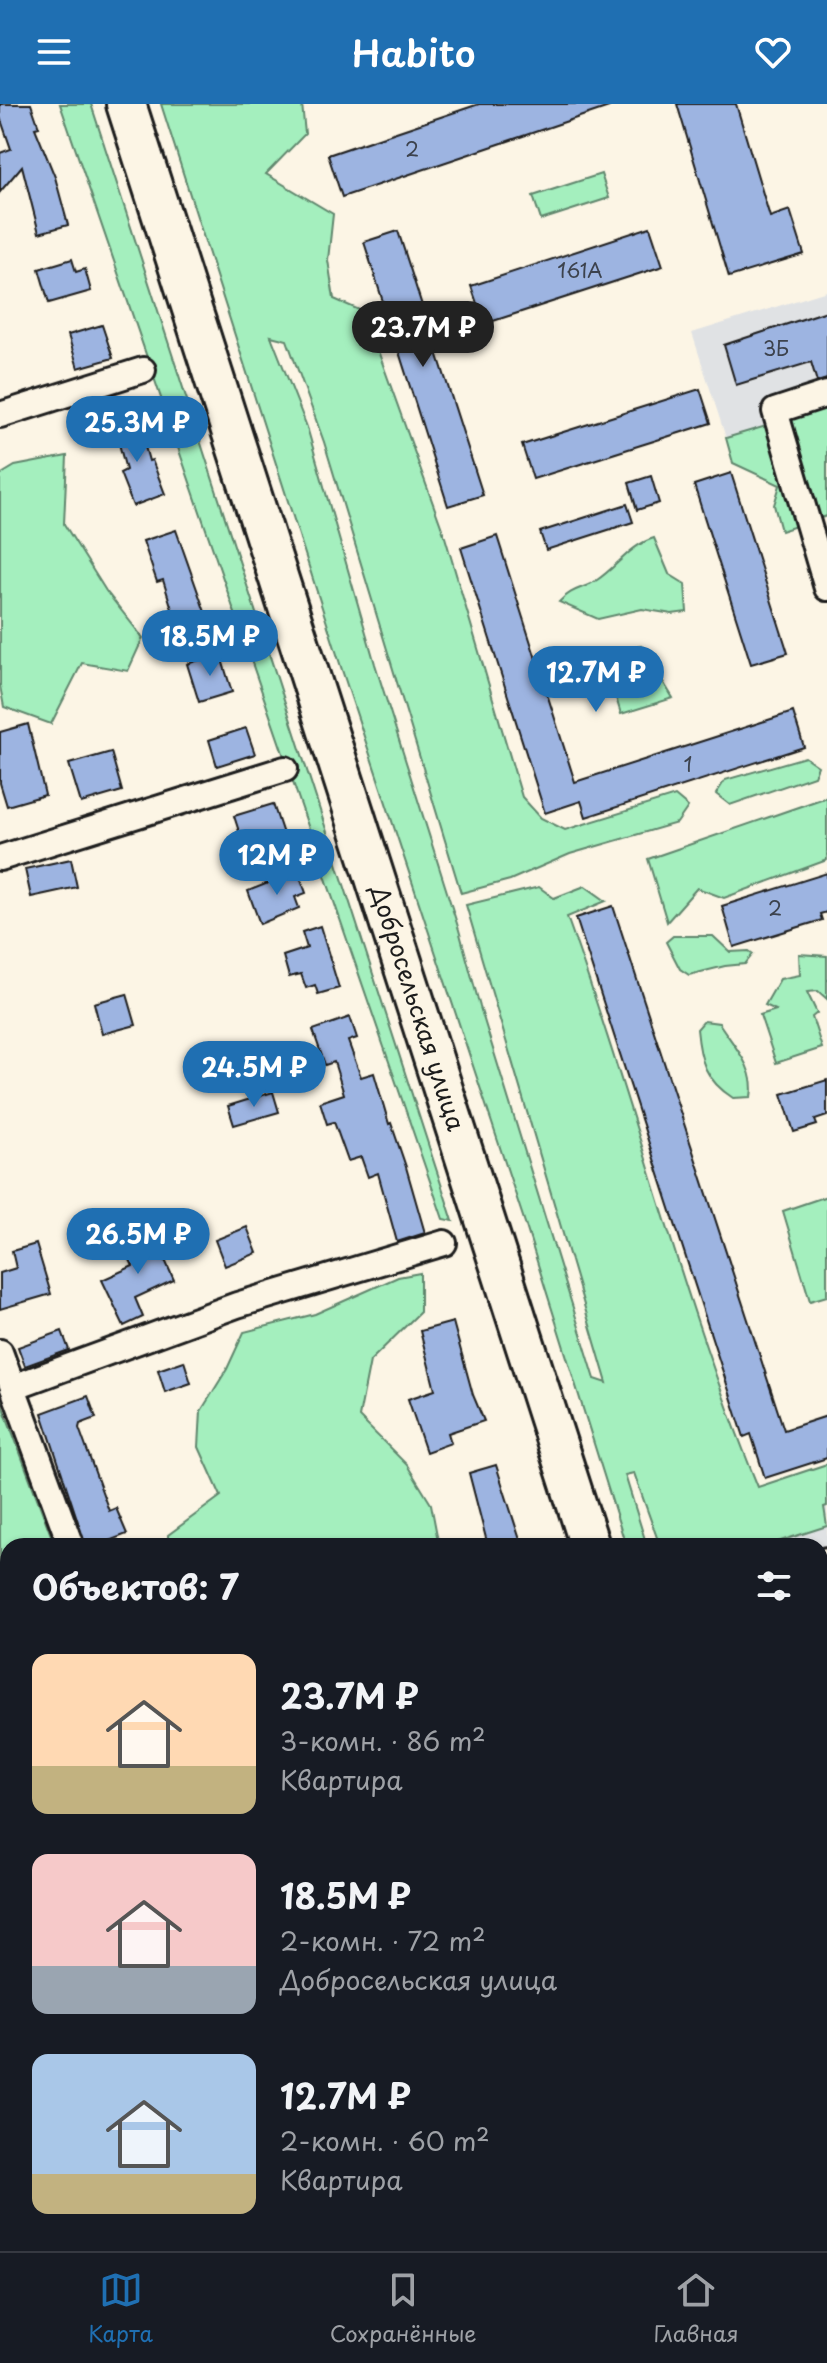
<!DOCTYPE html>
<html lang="ru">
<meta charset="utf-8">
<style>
body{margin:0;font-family:"Playpen Sans",sans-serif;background:#242831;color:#f1f3f6;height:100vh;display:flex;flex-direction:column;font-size:30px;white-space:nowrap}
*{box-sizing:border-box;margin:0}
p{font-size:26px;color:#9ea1a6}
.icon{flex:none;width:44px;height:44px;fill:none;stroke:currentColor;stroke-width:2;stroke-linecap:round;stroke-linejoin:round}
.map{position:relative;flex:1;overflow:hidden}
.side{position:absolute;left:0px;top:1434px;width:828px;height:714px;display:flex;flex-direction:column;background:#171b24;border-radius:24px 24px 0 0;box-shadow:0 2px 6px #0004}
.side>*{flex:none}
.price{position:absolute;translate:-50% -68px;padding:0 18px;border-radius:28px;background:#1f6fb2;color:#fff;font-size:26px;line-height:52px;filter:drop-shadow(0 2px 4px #0008)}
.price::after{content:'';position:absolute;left:50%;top:48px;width:24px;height:18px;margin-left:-12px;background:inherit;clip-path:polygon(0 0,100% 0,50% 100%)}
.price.active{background:#222;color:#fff}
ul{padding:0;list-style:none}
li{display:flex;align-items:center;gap:24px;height:200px;padding:0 32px}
li span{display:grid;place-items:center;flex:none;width:224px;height:160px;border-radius:16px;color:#555}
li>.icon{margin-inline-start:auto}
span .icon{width:96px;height:96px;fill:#fffc;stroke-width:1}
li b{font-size:34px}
h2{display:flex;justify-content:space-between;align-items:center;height:96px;padding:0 32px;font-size:34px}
header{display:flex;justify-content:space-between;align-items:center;height:104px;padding:0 32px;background:#1f6fb2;color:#fff;font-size:36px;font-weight:600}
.dock{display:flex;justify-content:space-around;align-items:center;height:112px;border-top:2px solid #363941;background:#171b24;font-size:22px;color:#9ea1a6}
.dock a{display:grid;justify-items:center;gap:4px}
.dock .active{color:#1f6fb2}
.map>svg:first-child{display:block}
.built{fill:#e0e2e4}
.green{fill:#a4efbe;stroke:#60866d;stroke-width:2}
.building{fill:#9db4e1;stroke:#1c1c1c;stroke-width:2}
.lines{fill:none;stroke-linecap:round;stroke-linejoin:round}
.street-casing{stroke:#1c1c1c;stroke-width:30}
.primary-casing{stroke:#1c1c1c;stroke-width:44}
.street{stroke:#fcf5e5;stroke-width:24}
.primary{stroke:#fcf5e5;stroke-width:38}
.labels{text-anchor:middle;stroke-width:7;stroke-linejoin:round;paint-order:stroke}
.number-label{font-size:20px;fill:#3c424d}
.street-label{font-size:24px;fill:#1c1c1c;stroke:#fcf5e5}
</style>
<header><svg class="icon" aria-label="menu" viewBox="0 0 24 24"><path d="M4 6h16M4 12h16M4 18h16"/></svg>Habito<svg class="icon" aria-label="heart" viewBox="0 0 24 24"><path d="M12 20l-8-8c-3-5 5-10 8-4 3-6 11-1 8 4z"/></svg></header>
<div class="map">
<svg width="827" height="2147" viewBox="0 0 827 2147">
<rect width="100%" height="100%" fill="#fcf5e5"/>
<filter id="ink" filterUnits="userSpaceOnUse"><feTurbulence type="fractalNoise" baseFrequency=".0125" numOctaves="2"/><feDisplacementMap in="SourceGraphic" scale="16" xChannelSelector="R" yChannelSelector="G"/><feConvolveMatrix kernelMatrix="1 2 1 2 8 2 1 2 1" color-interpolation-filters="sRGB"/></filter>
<g filter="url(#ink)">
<g class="built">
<polygon points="827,187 827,304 726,334 692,229"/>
<polygon points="827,1397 827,1449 820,1451 820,1442 755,1442"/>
<polygon points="820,1659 827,1680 827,2064 820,2042"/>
<polygon points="307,2140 564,2140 566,2147 308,2147"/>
</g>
<g class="green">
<polygon points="60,0 91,0 453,1117 443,1115"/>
<path d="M161,0H302L305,30L266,70L333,110L328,156L334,195L364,208L445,433L522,693L541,714L565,726L675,692L688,703L677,719L570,750L510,776L461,789L324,338L287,236L271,232L307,323L375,560L459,826L480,903L595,1275L607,1279L466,801L539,783L554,794L585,782L606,797L567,813C635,1001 682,1197 758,1383L827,1360V1402L824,1403L827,1422L765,1442H660L634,1369L625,1371L647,1442H626L525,1119L342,566Z"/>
<polygon points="601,70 609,94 541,116 533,92"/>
<polygon points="827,304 827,412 781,427 774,401 780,381 733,359 726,334"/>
<polygon points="67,352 64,420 106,487 143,534 128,567 82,559 51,620 4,603 0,582 0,371 15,362"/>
<path d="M654,434L669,470L685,480L687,508L672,510L642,505L598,515L559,498C573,483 582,486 597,476C617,463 630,441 654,434Z"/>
<polygon points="641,542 673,594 621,610 603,551"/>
<polygon points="805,653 818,662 814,672 730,701 716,690 725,676"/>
<polygon points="827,693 827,756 724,794 697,784 667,818 648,755"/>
<polygon points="673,832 713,832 730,848 749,847 753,850 745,860 725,862 689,871 680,865 666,838"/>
<polygon points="799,850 827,852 827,895 818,887 807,888 817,909 812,913 822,944 776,959 760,911 776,906 765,901 780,875 800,871"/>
<path d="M704,917L719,919C733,941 757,965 751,993L733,994C705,976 700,957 697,925Z"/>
<polygon points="827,1092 827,1192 810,1197 783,1107"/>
<polygon points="420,1169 420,1208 370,1257 359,1313 407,1361 431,1400 439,1442 168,1442 168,1431 221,1392 199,1343 201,1307 227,1265 244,1228 315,1210 398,1173"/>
<polygon points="0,1295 55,1442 8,1442 8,1657 0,1658"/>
<polygon points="203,2140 326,2140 328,2147 205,2147"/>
<polygon points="564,2140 686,2140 688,2147 566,2147"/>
</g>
<g class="building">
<polygon points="0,0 31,0 39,23 35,24 55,73 68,121 39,129 22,62 0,88 0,49 11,45 0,13"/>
<polygon points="479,0 609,0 609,3 342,93 328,51"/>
<polygon points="677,0 736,0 770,113 790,106 804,150 729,173"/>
<polygon points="650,123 663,162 484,220 471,182"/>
<polygon points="398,127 483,391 448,402 364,138"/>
<polygon points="72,155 76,168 85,165 91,187 49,199 39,165"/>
<polygon points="827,207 827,275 817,278 811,258 736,281 724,241"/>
<polygon points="102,221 113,254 78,264 68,231"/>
<polygon points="700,285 711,319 533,375 522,341"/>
<polygon points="137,314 149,357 152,356 165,390 133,402 120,369 126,366 114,321"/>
<polygon points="731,369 788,549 751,560 694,381"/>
<polygon points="651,372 659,399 637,406 629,379"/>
<polygon points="627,400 633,418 546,446 540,428"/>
<polygon points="176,426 206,511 177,521 163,476 157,478 143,437"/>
<polygon points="497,432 575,678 793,608 804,643 586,713 581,697 545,709 461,444"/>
<polygon points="220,549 232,588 199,598 187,560"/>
<polygon points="28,620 45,691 7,702 0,679 0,628"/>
<polygon points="246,624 255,650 217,662 209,636"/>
<polygon points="111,648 122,687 81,699 69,660"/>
<polygon points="273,700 283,730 244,743 234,712"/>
<polygon points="71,755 77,783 31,793 25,765"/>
<polygon points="298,767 306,789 295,793 299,804 260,820 248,787"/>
<polygon points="827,769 827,808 820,810 822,816 734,843 722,802"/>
<polygon points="613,802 784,1326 827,1312 827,1354 765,1374 751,1330 744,1333 576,814"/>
<polygon points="320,822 339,884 318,890 315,881 306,884 301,870 289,873 283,852 307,844 302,828"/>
<polygon points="127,890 136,921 102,930 94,899"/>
<polygon points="350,913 357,934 348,937 361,973 374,969 389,1020 391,1019 406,1063 425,1129 397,1138 378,1069 368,1073 361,1053 348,1057 334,1018 327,1020 320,998 344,990 334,958 325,961 313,926"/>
<polygon points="827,976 827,1012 815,1016 817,1021 794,1028 782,990"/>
<polygon points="273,988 279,1008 234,1021 228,1002"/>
<polygon points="247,1123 257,1149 225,1162 215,1136"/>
<polygon points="151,1125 174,1176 135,1194 143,1213 124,1222 102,1176 133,1162 122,1139"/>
<polygon points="36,1140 51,1190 0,1205 0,1169 16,1164 12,1147"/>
<polygon points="453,1218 473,1291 484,1317 448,1329 451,1339 426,1348 408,1295 435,1286 420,1227"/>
<polygon points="62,1227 69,1246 25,1262 18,1243"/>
<polygon points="184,1257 191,1279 165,1288 158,1266"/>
<polygon points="88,1292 96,1314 80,1320 79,1324 109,1407 116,1404 127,1430 96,1442 86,1442 42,1309"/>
<polygon points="496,1361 521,1439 509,1442 488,1442 469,1369"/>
</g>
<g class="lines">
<defs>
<g id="street">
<polyline points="827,290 775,307 827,484"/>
<polyline points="0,311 143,266"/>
<polyline points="0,754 285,665"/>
<polyline points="0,1248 71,1442"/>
<polyline points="13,1283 237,1201 444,1139"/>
<polyline points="820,1458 827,1456"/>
<polyline points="194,2140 195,2147"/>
</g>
<g id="primary">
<path id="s1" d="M126,0L590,1442"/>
<polyline points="815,2140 817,2147"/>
</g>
</defs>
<use href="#street" class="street-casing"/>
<use href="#primary" class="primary-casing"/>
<use href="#street" class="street"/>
<use href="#primary" class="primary"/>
</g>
</g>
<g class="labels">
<g class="number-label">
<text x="412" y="53">2</text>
<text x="580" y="174">161А</text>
<text x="776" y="252">3Б</text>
<text x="688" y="668">1</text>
<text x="775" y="812">2</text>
</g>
<g class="street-label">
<text dy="8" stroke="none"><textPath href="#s1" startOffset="950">Добросельская улица</textPath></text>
</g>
</g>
</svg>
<b class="price active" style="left:423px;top:265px">23.7M ₽</b>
<b class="price" style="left:137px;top:360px">25.3M ₽</b>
<b class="price" style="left:210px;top:574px">18.5M ₽</b>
<b class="price" style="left:596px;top:610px">12.7M ₽</b>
<b class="price" style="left:277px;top:793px">12M ₽</b>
<b class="price" style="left:254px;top:1005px">24.5M ₽</b>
<b class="price" style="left:138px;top:1172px">26.5M ₽</b>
<section class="side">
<h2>Объектов: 7<svg class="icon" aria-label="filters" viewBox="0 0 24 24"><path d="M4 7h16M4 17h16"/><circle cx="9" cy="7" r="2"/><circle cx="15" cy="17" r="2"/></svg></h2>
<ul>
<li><span style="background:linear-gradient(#ffd9b3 70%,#c2b280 0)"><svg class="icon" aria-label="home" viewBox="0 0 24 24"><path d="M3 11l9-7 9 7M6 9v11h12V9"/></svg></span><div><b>23.7M ₽</b><p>3-комн. · 86 m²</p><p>Квартира</p></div></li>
<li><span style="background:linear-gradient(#f6c9c9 70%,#9aa5b1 0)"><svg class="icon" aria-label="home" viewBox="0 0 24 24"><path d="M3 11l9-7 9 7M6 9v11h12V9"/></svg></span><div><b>18.5M ₽</b><p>2-комн. · 72 m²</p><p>Добросельская улица</p></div></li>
<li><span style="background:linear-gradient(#a9c7e8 75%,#c2b280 0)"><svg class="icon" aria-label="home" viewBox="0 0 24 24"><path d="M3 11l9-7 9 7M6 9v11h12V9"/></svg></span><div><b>12.7M ₽</b><p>2-комн. · 60 m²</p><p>Квартира</p></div></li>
</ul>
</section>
</div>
<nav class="dock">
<a class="active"><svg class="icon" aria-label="map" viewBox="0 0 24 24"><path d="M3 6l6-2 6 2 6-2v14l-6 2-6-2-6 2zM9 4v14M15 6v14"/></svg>Карта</a>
<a><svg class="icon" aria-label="saved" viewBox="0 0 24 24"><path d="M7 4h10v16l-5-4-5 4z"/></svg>Сохранённые</a>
<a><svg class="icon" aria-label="home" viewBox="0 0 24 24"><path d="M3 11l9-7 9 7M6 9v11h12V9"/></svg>Главная</a>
</nav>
